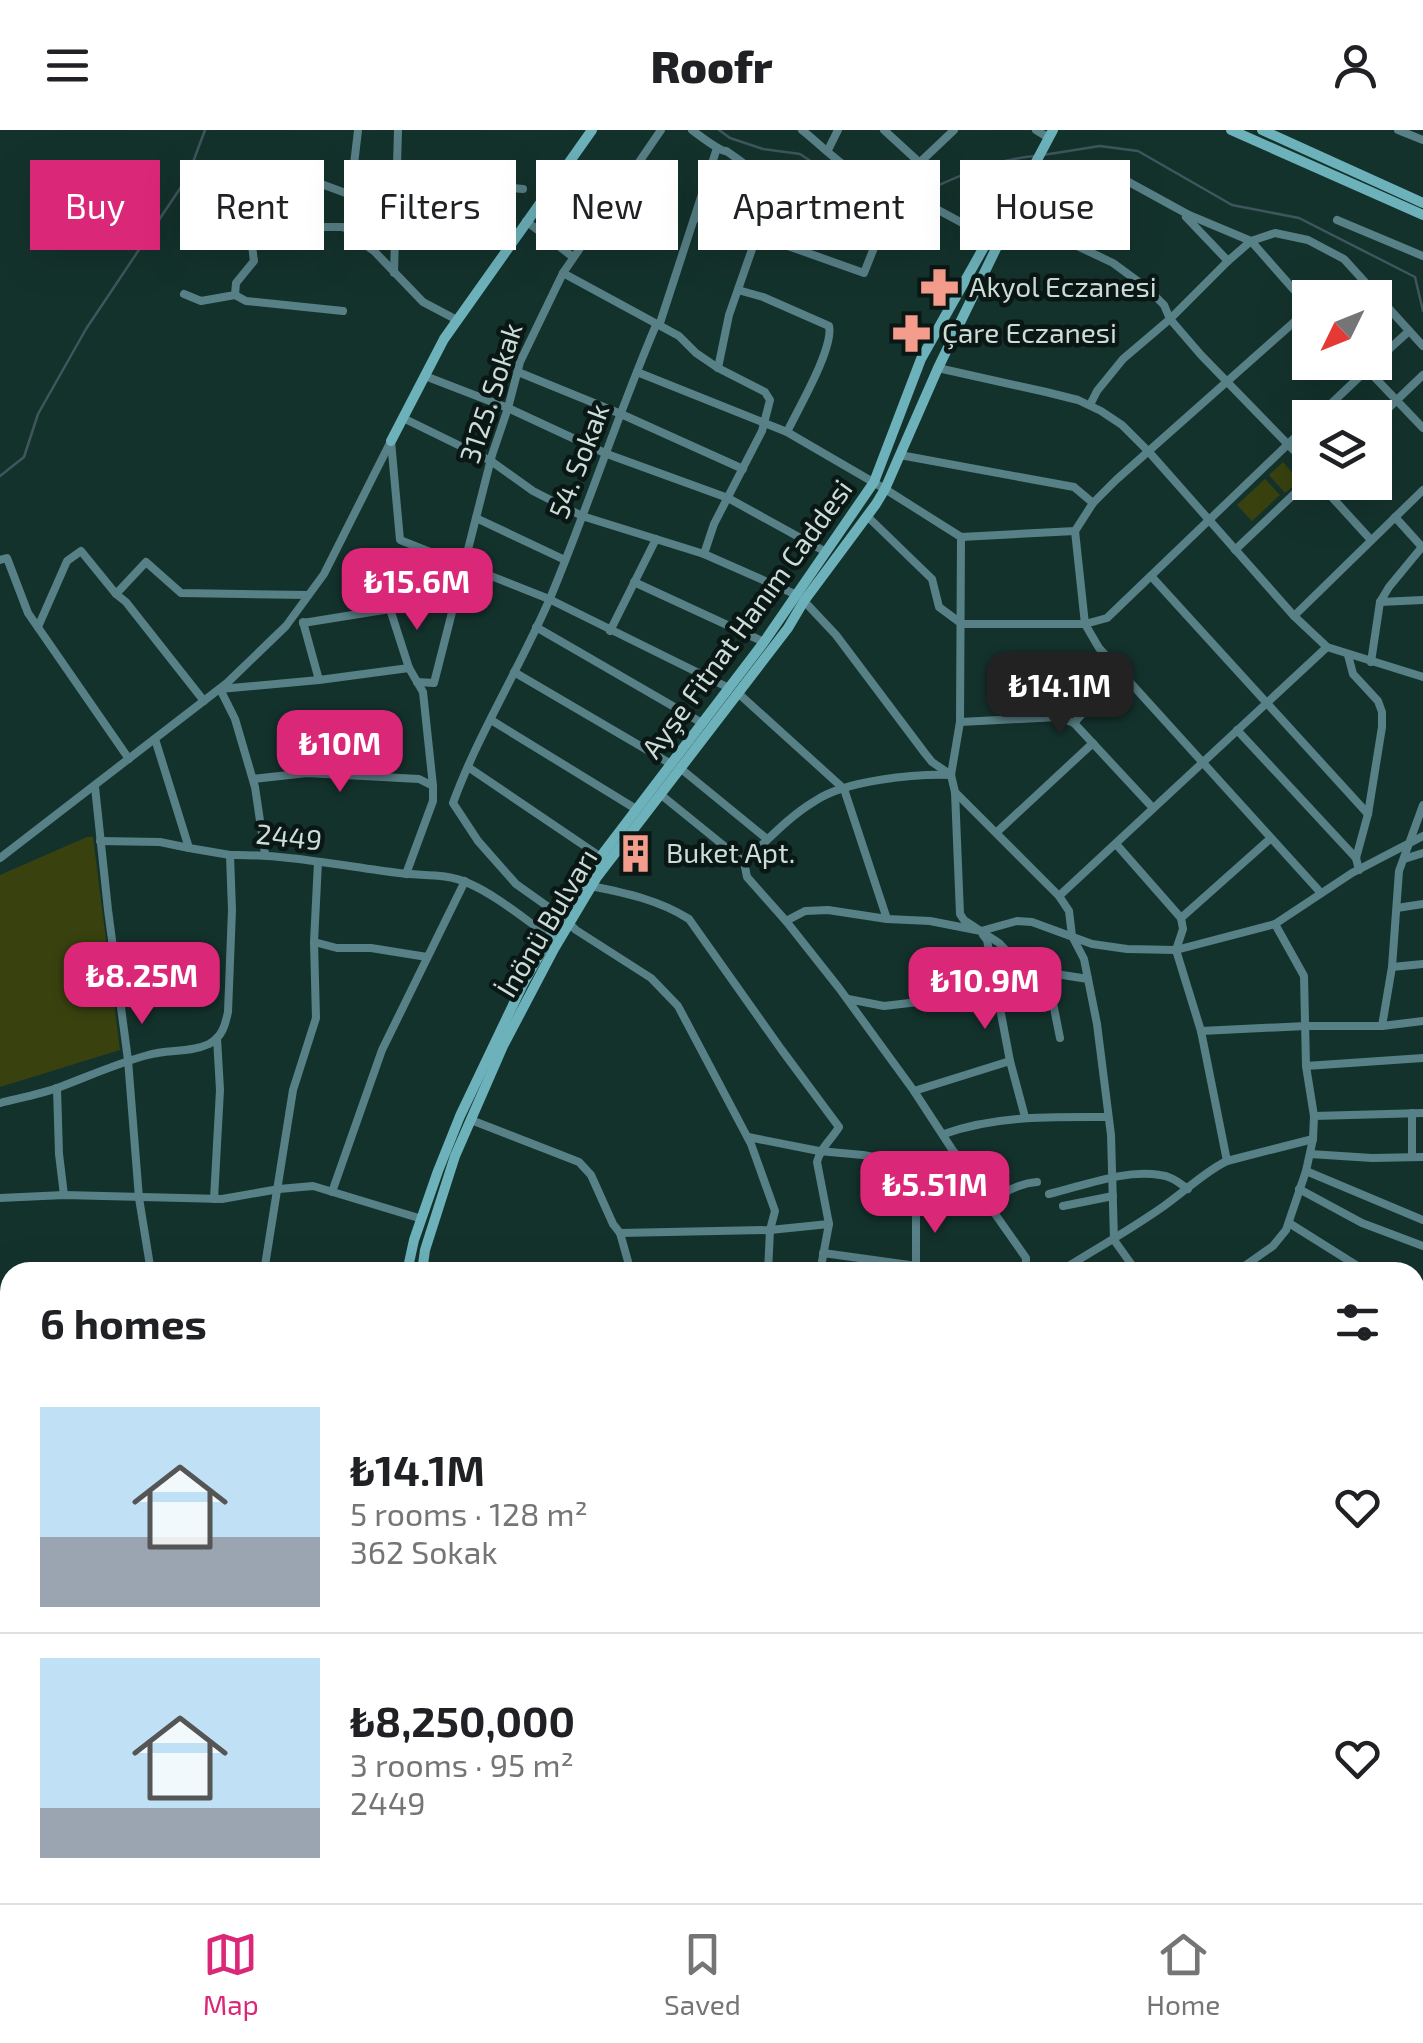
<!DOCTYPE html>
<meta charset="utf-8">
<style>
body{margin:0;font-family:"Exo 2",sans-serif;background:#f6f6f6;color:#202124;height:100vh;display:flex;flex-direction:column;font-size:38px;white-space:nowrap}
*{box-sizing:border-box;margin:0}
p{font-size:32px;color:#757577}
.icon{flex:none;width:55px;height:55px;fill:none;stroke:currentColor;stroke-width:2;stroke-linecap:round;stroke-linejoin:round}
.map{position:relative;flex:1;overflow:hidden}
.side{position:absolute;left:0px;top:1132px;width:1425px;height:642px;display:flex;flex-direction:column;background:#fff;border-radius:30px 30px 0 0;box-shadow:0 10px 40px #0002}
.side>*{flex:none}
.top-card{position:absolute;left:30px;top:30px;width:1365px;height:90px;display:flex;gap:20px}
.needle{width:65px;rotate:227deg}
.controls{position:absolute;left:1292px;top:150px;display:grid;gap:20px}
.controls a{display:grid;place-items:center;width:100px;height:100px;border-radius:0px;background:#fff;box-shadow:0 10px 40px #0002;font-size:50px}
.price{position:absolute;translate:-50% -85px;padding:0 22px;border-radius:20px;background:#db2777;color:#fff;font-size:32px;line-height:65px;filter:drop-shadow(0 2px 5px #0008)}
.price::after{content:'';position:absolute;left:50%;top:60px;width:30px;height:22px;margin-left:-15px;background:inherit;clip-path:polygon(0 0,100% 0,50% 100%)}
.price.current{background:#222;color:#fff}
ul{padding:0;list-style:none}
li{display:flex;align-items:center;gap:30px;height:250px;padding:0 40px}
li+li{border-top:2px solid #e0e0e0}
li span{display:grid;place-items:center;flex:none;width:280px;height:200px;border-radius:0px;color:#555}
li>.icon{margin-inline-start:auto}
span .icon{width:120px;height:120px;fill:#fffc;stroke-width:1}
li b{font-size:42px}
h2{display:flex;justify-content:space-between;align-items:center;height:120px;padding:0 40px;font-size:42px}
.tag{padding:0 35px;border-radius:0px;background:#fff;box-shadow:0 10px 40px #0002;font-size:35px;line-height:90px}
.tag.current{background:#db2777;color:#fff}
header{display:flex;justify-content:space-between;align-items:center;height:130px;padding:0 40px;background:#fff;font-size:45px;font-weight:800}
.menu{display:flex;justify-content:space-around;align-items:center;height:140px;border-top:2px solid #e0e0e0;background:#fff;font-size:28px;color:#757577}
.menu a{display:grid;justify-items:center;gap:5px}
.menu .current{color:#db2777}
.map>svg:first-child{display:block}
.green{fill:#39420f}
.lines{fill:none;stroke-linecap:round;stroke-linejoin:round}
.stream{stroke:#3f565e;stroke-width:2.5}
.street{stroke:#588187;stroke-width:8}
.secondary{stroke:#6db2bb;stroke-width:10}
.labels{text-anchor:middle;stroke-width:9;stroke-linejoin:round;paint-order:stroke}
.poi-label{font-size:28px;fill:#ccddd8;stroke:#0b1714;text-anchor:start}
.street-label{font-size:28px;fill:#ccddd8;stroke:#0b1714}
</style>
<header><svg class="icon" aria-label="menu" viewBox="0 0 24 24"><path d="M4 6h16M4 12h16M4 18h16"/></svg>Roofr<svg class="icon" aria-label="person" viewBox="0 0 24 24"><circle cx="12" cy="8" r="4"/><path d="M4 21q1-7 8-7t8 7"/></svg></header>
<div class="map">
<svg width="1423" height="1773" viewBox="0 0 1423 1773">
<rect width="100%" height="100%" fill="#14322c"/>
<g class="green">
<polygon points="1283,332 1299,351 1285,363 1269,345"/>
<polygon points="1265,349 1280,365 1252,391 1237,375"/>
<polygon points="87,707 93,707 120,920 0,957 0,745"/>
<polygon points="252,1765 347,1765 359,1773 248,1773"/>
</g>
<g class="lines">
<g class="stream">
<path d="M719,0L730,8L763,19L800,24L830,44L878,84C927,61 980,31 1035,26"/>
<polyline points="1043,25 1100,16 1138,21 1232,75 1299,88 1415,147 1423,181"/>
<polyline points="0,346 24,327 38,284 86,199 187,48 205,0"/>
</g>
<g class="street">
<path d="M358,0C355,33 340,101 374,121L423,172L457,190"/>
<path d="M692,0C700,6 709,13 718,18C731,25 719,16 732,25C767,51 835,92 879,94C899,95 910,75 929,75L990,108"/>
<path d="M802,0C829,21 859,57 896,55L954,0"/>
<polyline points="884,0 920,33"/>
<polyline points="1036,0 1049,8"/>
<polyline points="1398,0 1423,10"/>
<path d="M717,18L660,193L656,195C618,284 588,377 551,466C521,536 479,602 453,673L478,711L516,754L561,786L576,800L651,848L678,876L751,1014L775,1081L770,1100L768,1142"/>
<polyline points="828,20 838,0"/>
<polyline points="201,41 202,54 211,58 324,55 351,65"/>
<polyline points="1028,47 1089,45 1127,51 1189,85 1251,111 1310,178"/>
<polyline points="352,55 397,53 414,49 523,59"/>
<polyline points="1012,85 1113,133 1147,158 1164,175 1170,189 1201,225 1310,337"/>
<polyline points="1186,87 1228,131"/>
<polyline points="696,88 757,105 864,143 883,95"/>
<polyline points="1337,90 1423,126"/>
<polyline points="526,91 573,127"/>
<polyline points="252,97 342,97 358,101"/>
<polyline points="394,143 398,0"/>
<polyline points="563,143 679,206 696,223 718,238 765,262 770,270 762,301 714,394 704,424"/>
<path d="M738,160L763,167L829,196C834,218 798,279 787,302"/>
<path d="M184,164L201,171L235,165L236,153L254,131C250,106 251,82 248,57"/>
<polyline points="235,165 246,171 343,181"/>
<polyline points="1360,232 1423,298"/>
<polyline points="1375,232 1409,201"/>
<polyline points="718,238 729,185 757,105"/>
<polyline points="938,238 1046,262 1078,270 1101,281 1122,295 1149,322 1294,486 1327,517 1423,547"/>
<polyline points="518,242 621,284 743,339"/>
<polyline points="637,242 787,302 885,359 961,407 960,592 951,645 955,662 960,784 964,790 999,813 1020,835 1050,858 1060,908"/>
<polyline points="425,246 508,278 607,324 728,368 826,422"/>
<polyline points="1090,275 1097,261 1123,229 1170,189 1228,131 1251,111 1275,103 1308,110 1344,129 1423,216"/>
<polyline points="403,288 491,331 533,361 582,386 704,424 797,465"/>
<polyline points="1316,288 1375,232"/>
<polyline points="1375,291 1423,245"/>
<polyline points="391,311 400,410 549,469 729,558"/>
<polyline points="900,325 1074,357 1093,373"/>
<polyline points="1318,352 1371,410"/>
<polyline points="867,386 932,449 939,477 962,494 1085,494 1107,488 1310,293"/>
<polyline points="1395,387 1423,418"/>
<polyline points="476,388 565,430"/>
<polyline points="1075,401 1085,494 1099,518 1321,763"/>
<polyline points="961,407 1075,401 1093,373 1116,350 1310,178"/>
<polyline points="1235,420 1310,349"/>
<polyline points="0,430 7,428 28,483 129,629"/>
<polyline points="1151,446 1368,684"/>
<polyline points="634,452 764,512"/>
<polyline points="116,464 146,432 181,463 308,465"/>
<polyline points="804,471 836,505 924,622 932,632 951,645"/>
<polyline points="1380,472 1423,470"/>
<polyline points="1294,486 1423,360"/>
<polyline points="303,492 319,550"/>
<polyline points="303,493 390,479 409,538 423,562 433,656 433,671 406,744"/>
<polyline points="38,497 67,431 81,421 116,464 126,472 204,571"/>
<polyline points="536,497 702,593"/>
<polyline points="610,501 656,409"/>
<polyline points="1348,525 1353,544 1378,571 1382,582 1382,597 1368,684 1356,728 1359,740"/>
<polyline points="1371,532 1380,472 1389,457 1422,417"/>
<polyline points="514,542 671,634"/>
<polyline points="417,552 434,553 492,325 508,278 520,232 563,143 661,0"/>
<polyline points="738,563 844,659 887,789"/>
<polyline points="491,590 636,679"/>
<polyline points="960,592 1058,587 1074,593 1120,541"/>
<polyline points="1074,593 1153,678"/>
<polyline points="1237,600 1356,728"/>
<polyline points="155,609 189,718 230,725"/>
<polyline points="468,637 601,727"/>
<polyline points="680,638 767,709"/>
<path d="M951,645C914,644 846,650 815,671C788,687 767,711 744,732L747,747L786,791L839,858L914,961L959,1030L977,1048L986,1071L1026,1128V1142"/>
<polyline points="253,649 307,643 419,649 433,656"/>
<polyline points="95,657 108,780 128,930 139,1068 151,1142"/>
<polyline points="955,662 1059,766 1069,781 1072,806 1084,829 1097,894 1111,1005 1114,1110 1137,1142"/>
<polyline points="660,664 744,732"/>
<polyline points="997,702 1093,613"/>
<polyline points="100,711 160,712 189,718"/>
<polyline points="1116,714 1181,788"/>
<polyline points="265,724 255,657 235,589 220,559 319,550 409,538"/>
<polyline points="0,728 227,553 286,496 324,444 391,311"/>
<polyline points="1404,729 1423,723"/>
<path d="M591,756C626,763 659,770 689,789L781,919L839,997C832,1009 820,1018 817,1032L829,1094L820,1142"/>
<polyline points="1059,766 1327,517"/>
<polyline points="1397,778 1423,774"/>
<polyline points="786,791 805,781 828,780 887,789 930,791 981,801 1017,791 1032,792 1092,814 1127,819 1176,820 1183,799 1181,788 1271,708"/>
<polyline points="983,805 987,810 1010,931 1025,987"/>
<polyline points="314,812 337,818 371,818 427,827"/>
<polyline points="1392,837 1423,834"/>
<polyline points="848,869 884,876 995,863 1032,845 1056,844 1088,849"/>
<polyline points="1382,896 1392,837 1399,741 1423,675"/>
<polyline points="1201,901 1306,896 1382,896 1423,891"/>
<polyline points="1306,936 1423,928"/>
<polyline points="57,958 59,1024 64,1065"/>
<polyline points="914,961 1010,931"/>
<path d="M0,973C20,968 41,964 60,957C89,946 118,933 148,925C167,919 190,923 209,914C222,907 225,896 228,882L232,780L230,725C286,724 343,736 399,743C422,746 446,743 468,753C498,766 525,790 552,808"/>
<polyline points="1412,983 1412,1027"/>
<polyline points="1314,986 1423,983"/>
<polyline points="471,990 579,1032 591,1045 613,1094 620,1103 631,1142"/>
<path d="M944,1004C996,985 1053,987 1108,987"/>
<polyline points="748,1007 819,1021 863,1025 922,1036 955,1023"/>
<polyline points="1310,1024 1372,1028 1423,1027"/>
<polyline points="1227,1031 1201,901 1176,820 1275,794 1352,743 1423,706"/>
<polyline points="1306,1041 1423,1090"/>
<polyline points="1299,1059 1362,1093 1423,1116"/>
<polyline points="332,1062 382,920 465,751"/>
<path d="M1049,1064C1083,1056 1124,1039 1160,1045C1171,1046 1179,1053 1188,1059"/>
<polyline points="0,1068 64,1065 222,1069 279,1059 313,1056 422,1089"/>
<polyline points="214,1069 220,960 217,908"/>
<path d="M917,1069C935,1078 963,1077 982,1072C1002,1067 1012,1054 1037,1052"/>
<polyline points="1063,1076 1113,1066"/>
<polyline points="1289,1093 1367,1142"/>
<polyline points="620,1103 770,1100 829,1094"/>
<polyline points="823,1123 960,1142"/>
<polyline points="916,1138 916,1039 922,1036"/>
<polyline points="264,1142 293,960 316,888 314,812 318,732"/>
<polyline points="379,1142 408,1139"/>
<path d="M1059,1142C1094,1120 1130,1100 1164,1076C1184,1062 1207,1040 1227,1031L1313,1009"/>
<polyline points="1236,1142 1273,1116 1286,1100 1306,1041 1313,1009 1314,986 1306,936 1304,846 1275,794"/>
<polyline points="1415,1172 1423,1176"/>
<polyline points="1415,1241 1423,1234"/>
<polyline points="0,1266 10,1267"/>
<polyline points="1415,1273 1423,1265"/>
<polyline points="1415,1316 1423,1323"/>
<polyline points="1415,1361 1423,1354"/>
<polyline points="0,1374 10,1376"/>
<polyline points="1415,1454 1423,1445"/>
<polyline points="0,1470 10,1471"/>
<polyline points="1415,1528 1423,1526"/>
<polyline points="1415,1559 1423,1558"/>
<polyline points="1415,1602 1423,1599"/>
<polyline points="0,1616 10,1618"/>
<polyline points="1415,1652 1423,1650"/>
<polyline points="0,1677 10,1680"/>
<polyline points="1415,1708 1423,1705"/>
<polyline points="1415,1745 1423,1743"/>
<polyline points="201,1765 214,1773"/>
<polyline points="358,1765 369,1773"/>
<polyline points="1032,1765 1033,1773"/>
<polyline points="1191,1765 1194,1773"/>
<polyline points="1368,1765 1370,1773"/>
<polyline points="108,1773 108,1765"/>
<polyline points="460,1773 479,1765"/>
<polyline points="846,1773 846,1765"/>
<polyline points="952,1773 953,1765"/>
<polyline points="1256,1773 1272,1765"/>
<polyline points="1323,1773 1349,1765"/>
</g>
<g class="secondary">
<polyline points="1231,0 1423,85"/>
<polyline points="1262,0 1423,73"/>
<polyline points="391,311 444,209 592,0"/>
<polyline points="407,1142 414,1110 438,1041 460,986 523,854 561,786 604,722 764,512 874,352 921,229 1011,69 1025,50"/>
<polyline points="422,1142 425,1120 455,1026 503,916 554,819 597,747 788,498 804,471 876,374 885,359 938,238 1025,59 1028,47 1053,0"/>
<polyline points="220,1773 224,1765"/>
<polyline points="234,1773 237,1765"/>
</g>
</g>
<defs>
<symbol id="pharmacy-bare" viewBox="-9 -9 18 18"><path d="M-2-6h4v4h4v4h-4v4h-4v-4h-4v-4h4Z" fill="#f49d8c" stroke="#0b1714" stroke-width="2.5" paint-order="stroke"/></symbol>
<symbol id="building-bare" viewBox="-9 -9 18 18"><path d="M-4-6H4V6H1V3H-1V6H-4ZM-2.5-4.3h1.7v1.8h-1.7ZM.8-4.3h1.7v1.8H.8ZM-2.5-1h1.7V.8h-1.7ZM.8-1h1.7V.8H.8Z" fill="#f49d8c" stroke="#0b1714" stroke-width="2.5" paint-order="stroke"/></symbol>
</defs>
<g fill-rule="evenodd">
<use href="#pharmacy-bare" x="912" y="130" width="55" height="55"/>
<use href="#pharmacy-bare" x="884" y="176" width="55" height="55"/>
<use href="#building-bare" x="608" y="696" width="55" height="55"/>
</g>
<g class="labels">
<g class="poi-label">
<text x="969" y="167">Akyol Eczanesi</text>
<text x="942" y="213">Çare Eczanesi</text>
<text x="666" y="733">Buket Apt.</text>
</g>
<g class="street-label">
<text transform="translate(491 263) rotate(-72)" y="10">3125. Sokak</text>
<text transform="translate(579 331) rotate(-69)" y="10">54. Sokak</text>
<text transform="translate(747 489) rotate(-54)" y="10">Ayşe Fitnat Hanım Caddesi</text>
<text transform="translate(289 707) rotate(6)" y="10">2449</text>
<text transform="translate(547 793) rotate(-59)" y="10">İnönü Bulvarı</text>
</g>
</g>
</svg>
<div class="controls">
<a><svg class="needle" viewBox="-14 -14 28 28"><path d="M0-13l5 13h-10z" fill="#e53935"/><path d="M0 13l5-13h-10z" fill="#757577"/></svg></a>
<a><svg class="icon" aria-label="layers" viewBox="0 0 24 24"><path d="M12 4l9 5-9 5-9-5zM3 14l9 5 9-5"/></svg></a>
</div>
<b class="price" style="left:417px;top:503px">₺15.6M</b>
<b class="price current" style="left:1060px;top:607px">₺14.1M</b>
<b class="price" style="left:340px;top:665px">₺10M</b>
<b class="price" style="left:142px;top:897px">₺8.25M</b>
<b class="price" style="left:985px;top:902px">₺10.9M</b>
<b class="price" style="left:935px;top:1106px">₺5.51M</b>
<div class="top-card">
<a class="tag current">Buy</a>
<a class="tag">Rent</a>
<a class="tag">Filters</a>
<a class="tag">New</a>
<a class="tag">Apartment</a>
<a class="tag">House</a>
</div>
<section class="side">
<h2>6 homes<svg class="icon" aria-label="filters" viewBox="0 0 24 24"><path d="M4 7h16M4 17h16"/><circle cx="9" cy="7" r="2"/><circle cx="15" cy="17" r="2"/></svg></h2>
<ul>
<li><span style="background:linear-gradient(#bfe0f5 65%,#9aa5b1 0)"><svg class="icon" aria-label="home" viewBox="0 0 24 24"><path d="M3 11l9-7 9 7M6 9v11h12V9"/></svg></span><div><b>₺14.1M</b><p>5 rooms · 128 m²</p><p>362 Sokak</p></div><svg class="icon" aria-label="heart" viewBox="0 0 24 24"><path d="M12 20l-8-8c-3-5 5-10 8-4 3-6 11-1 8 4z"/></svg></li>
<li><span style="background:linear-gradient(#bfe0f5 75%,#9aa5b1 0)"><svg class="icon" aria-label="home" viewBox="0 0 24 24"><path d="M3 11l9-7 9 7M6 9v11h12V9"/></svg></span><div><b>₺8,250,000</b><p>3 rooms · 95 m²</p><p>2449</p></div><svg class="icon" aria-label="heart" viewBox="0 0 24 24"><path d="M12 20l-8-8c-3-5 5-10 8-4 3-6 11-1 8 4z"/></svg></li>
</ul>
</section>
</div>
<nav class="menu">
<a class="current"><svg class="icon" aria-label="map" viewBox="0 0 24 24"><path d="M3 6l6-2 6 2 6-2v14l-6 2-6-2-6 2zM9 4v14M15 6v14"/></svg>Map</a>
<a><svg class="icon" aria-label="saved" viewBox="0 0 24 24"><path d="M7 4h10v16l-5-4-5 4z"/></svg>Saved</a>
<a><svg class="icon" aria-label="home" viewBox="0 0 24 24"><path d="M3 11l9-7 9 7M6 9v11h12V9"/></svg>Home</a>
</nav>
